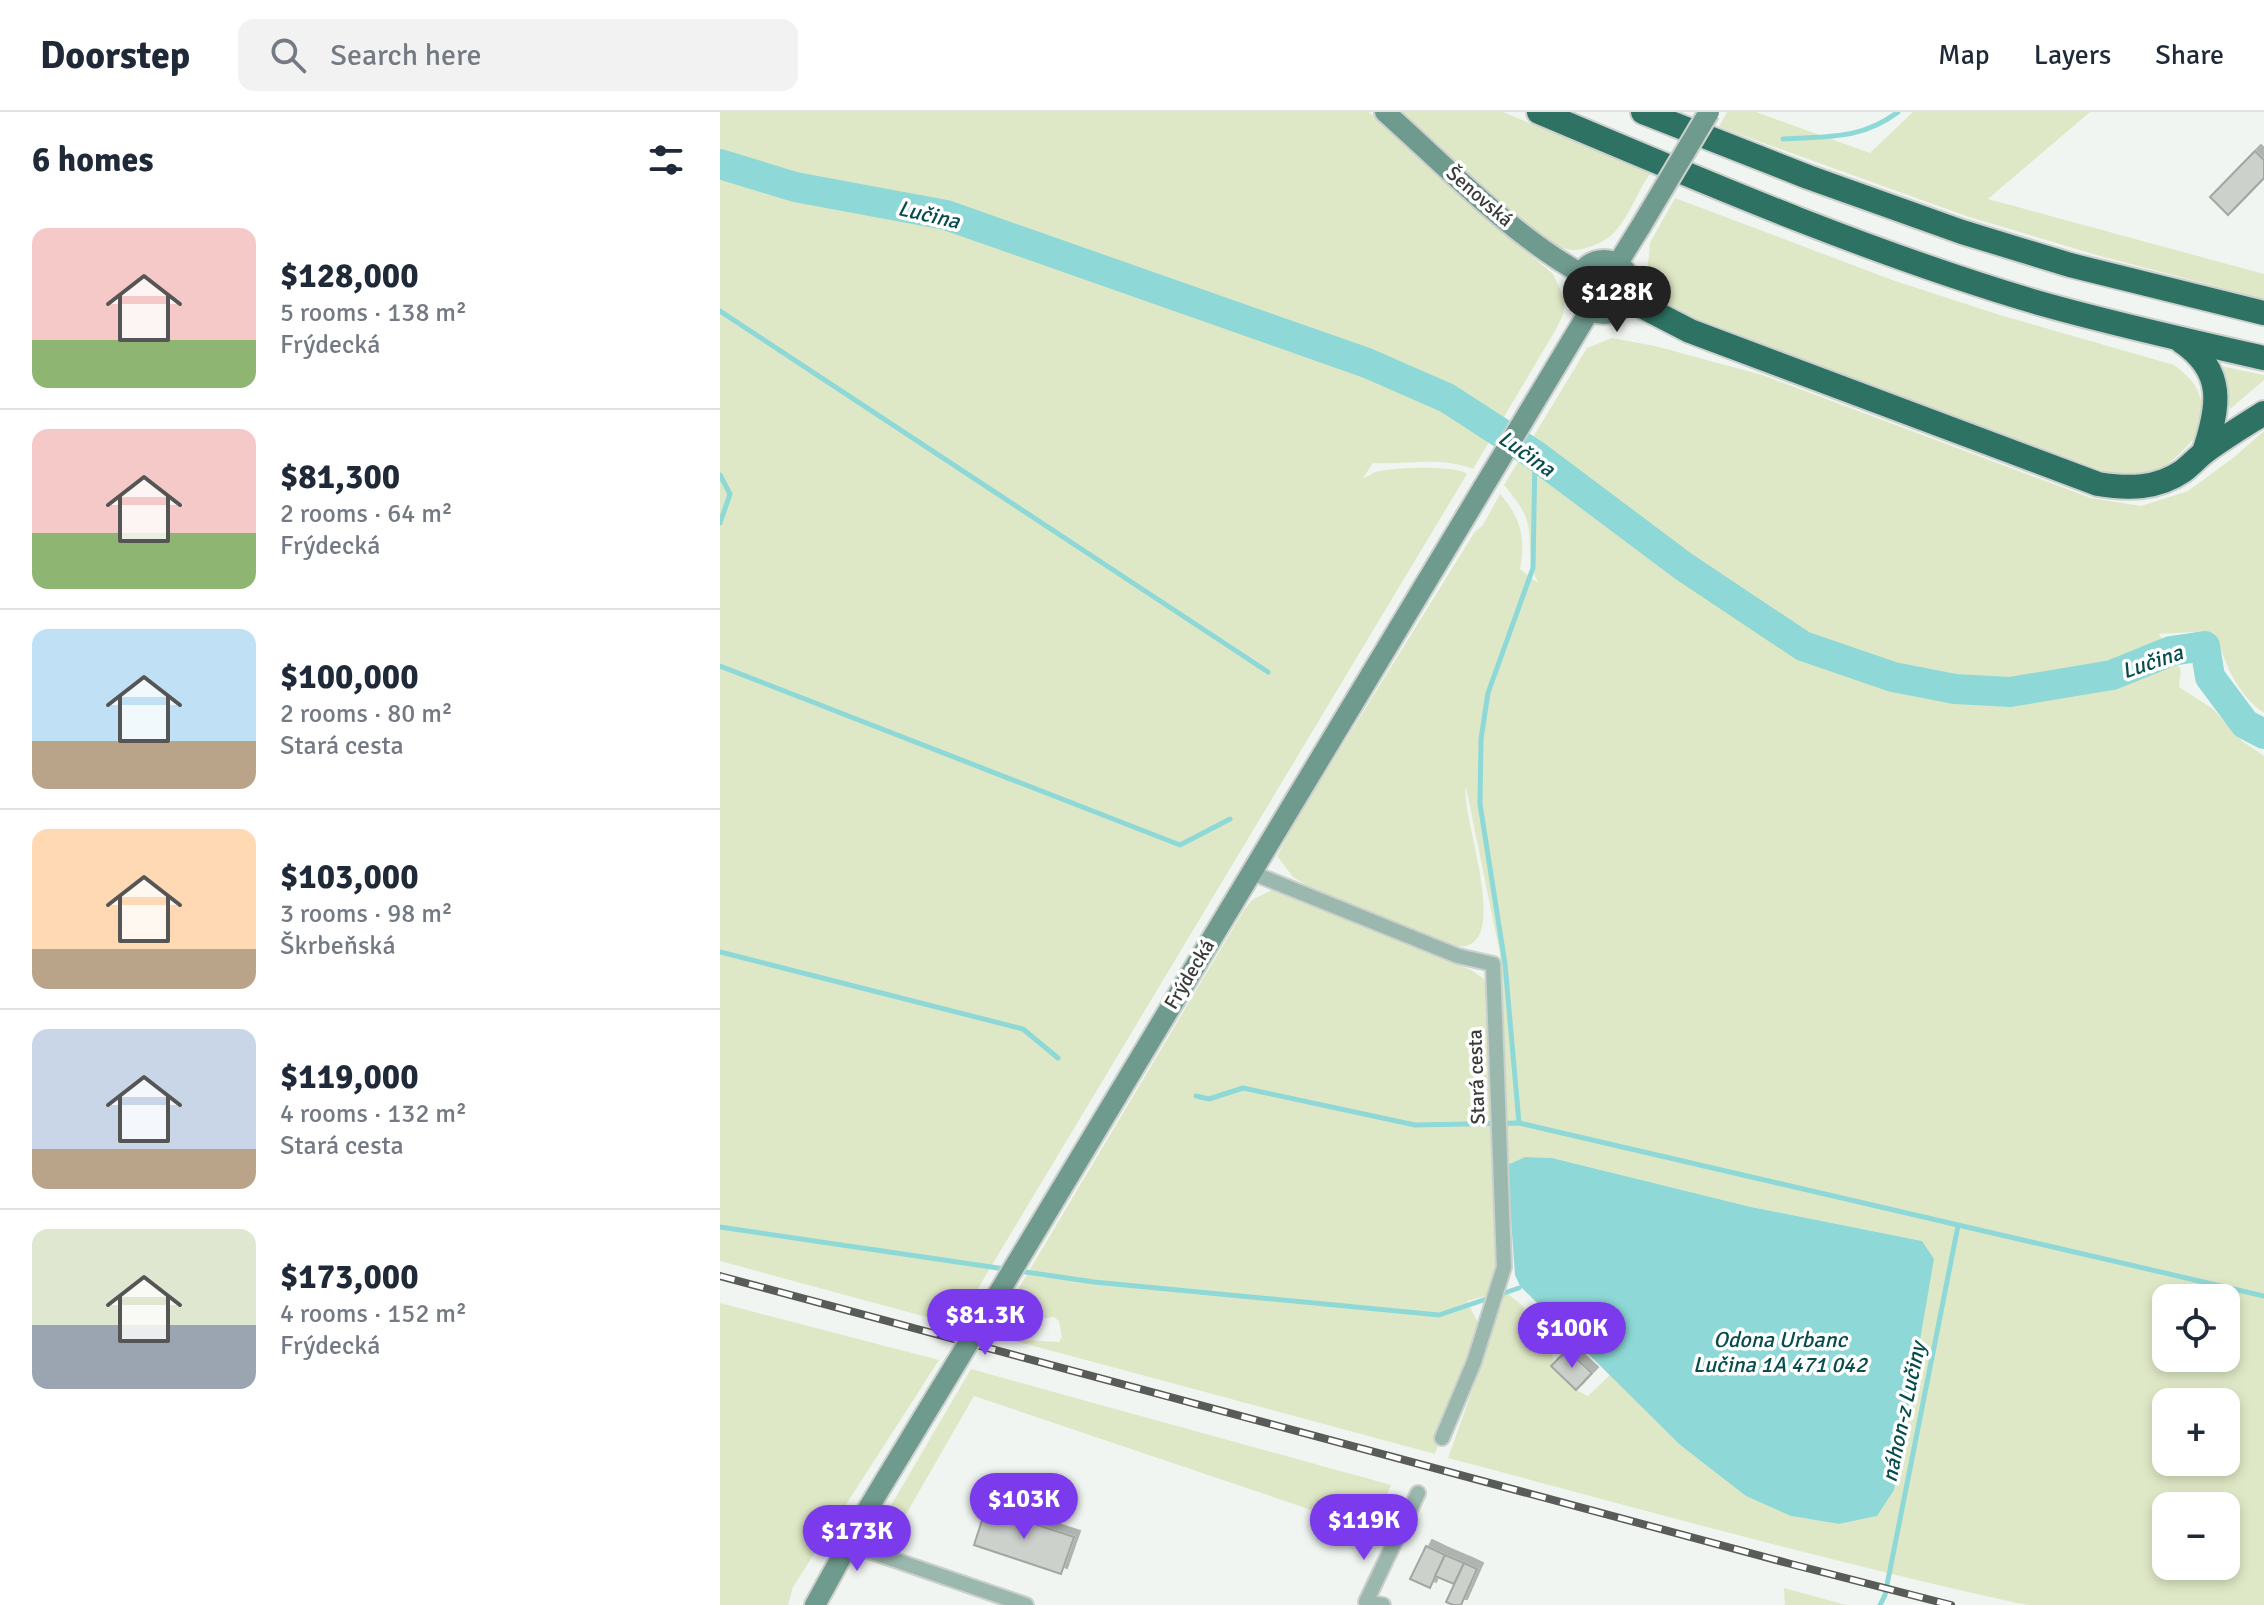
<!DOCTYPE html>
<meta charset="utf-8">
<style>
body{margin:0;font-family:Signika,sans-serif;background:#f2f2f3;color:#1f2937;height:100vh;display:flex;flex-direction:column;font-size:30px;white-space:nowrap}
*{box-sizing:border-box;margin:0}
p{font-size:26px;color:#747a83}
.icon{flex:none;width:44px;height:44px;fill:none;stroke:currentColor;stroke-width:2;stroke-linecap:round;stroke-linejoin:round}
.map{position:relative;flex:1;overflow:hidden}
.side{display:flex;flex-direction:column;background:#fff;width:720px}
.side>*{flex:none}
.controls{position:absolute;left:1432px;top:1172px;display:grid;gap:16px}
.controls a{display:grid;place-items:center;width:88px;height:88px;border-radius:16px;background:#fff;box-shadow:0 4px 12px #0003;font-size:40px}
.price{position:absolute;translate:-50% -68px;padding:0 18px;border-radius:28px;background:#7c3aed;color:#fff;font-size:26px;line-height:52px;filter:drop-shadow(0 2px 4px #0008)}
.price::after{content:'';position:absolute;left:50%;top:48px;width:24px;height:18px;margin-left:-12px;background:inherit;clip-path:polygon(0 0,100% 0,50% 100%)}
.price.active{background:#222;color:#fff}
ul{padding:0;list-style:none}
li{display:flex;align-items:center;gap:24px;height:200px;padding:0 32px}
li+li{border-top:2px solid #e0e1e3}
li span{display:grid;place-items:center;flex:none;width:224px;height:160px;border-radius:16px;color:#555}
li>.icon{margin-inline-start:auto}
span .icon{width:96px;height:96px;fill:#fffc;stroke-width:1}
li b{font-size:34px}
h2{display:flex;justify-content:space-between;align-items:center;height:96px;padding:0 32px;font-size:34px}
header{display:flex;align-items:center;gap:48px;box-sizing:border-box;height:112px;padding:0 40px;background:#fff;border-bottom:2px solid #e0e1e3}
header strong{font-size:38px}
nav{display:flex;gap:44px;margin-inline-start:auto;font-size:28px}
.search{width:560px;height:72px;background:#f2f2f3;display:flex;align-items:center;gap:20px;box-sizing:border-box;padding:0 28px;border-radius:16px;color:#747a83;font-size:30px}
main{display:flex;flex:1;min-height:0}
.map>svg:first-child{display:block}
.green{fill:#dfe8c6;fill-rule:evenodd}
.water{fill:#8ed9d7}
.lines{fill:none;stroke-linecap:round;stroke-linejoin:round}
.stream{stroke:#8ed9d7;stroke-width:5}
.river{stroke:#8ed9d7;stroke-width:30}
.building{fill:#cdd1cc;stroke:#a3a7a2;stroke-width:2;filter:url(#shadow)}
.street-casing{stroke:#ccd0cc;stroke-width:18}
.secondary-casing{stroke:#ccd0cc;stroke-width:24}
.highway-casing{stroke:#ccd0cc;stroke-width:28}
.street{stroke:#9bb8af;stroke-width:14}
.secondary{stroke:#6f9a8e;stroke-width:20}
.highway{stroke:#2d7262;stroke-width:24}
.rail-casing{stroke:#595b59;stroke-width:8}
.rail{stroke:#fff;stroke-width:5;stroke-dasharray:15;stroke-linecap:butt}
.secondary-bridge-casing{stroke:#ccd0cc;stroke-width:24;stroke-linecap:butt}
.secondary-bridge{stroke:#6f9a8e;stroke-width:20}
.labels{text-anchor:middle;stroke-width:7;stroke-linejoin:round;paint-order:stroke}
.street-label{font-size:20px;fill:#3a3c3a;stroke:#fff}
.water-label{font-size:22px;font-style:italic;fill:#074d4d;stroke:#fff}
</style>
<header>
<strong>Doorstep</strong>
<div class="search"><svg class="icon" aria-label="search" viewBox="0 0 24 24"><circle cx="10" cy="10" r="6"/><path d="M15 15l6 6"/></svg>Search here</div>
<nav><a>Map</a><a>Layers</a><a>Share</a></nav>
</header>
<main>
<section class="side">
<h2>6 homes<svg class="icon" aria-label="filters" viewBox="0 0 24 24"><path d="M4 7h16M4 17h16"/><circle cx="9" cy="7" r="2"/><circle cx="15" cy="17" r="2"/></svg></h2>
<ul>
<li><span style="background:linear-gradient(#f6c9c9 70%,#8fb573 0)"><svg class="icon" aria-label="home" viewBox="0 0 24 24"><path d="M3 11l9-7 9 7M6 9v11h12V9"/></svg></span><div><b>$128,000</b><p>5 rooms · 138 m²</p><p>Frýdecká</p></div></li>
<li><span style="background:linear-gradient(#f6c9c9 65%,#8fb573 0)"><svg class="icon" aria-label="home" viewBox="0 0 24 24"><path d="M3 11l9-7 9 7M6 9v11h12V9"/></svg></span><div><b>$81,300</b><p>2 rooms · 64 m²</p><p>Frýdecká</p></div></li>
<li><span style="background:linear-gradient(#bfe0f5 70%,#b9a48a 0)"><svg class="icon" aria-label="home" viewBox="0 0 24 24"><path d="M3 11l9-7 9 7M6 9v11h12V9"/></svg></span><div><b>$100,000</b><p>2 rooms · 80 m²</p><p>Stará cesta</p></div></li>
<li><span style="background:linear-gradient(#ffd9b3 75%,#b9a48a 0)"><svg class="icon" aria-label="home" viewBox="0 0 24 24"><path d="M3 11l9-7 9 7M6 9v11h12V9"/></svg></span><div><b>$103,000</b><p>3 rooms · 98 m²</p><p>Škrbeňská</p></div></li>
<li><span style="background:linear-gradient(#c9d6e8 75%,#b9a48a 0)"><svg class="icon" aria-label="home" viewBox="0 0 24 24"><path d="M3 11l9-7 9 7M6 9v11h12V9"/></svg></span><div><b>$119,000</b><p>4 rooms · 132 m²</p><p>Stará cesta</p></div></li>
<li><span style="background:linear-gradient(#dfe7d0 60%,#9aa5b1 0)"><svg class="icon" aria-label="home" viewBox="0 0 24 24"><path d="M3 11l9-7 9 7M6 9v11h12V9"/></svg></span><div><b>$173,000</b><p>4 rooms · 152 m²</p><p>Frýdecká</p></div></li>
</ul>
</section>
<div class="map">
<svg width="1544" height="1493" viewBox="0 0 1544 1493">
<defs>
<filter id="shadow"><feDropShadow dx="6" dy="-6" stdDeviation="0" flood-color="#0004"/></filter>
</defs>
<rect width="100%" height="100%" fill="#f0f5f1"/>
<g class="green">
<path d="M0,0H649L756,98L833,162L845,188L843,203L835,219L753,357C720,344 687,353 653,351L643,366C647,365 650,363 653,361C668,355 735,353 747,362L236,1213L0,1149Z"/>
<path d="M678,0H783L930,62C915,82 907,114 885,128C877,133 860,139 851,138C818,135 708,27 678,0Z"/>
<polygon points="1007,0 1036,0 1150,41 1193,0 1370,0 1268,87 1544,162 1544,187 1380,144 1249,105 999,15"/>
<path d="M955,86L1175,169L1280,203L1454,253C1480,272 1483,285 1483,316C1453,351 1443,363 1395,363L988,213L950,193L927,166L930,131Z"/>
<path d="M892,226L935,234L1042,263L1371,386L1421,394L1468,379L1513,346L1544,319V601C1518,583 1507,556 1497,526L1473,520L1439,522L1461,558L1459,575L1493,597L1522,629L1544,644V1493H1310L1297,1491C1105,1449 917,1396 728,1346L768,1234L783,1178L803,1194L807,1207L829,1225L834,1251L832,1254L856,1278L868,1284L890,1263L959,1332L1071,1404L1118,1412L1157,1404L1202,1129L1031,1095L832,1046L805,1045L787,1053L780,842L746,675C739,703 802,856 725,832L590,775L573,765L557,744L575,710L754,421L763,413L780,382C801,406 806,426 800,457L818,471C809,453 811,439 809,419C807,400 796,388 784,373L867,236ZM1446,1186H1506V1246H1446ZM1446,1290H1506V1350H1446ZM1446,1394H1506V1454H1446Z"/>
<polygon points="1501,254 1544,263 1544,268 1510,297"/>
<polygon points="554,777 751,858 763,866 768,876 776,1163 766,1184 747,1189 759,1213 715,1342 288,1227 339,1230 342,1225 339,1209 334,1205 318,1207 304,1214 275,1216 524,798 532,788"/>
<polygon points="0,1191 219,1248 73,1475 68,1493 0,1493"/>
<polygon points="251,1257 671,1373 651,1418 254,1284 181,1411 170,1395"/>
<polygon points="1064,1476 1126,1493 1065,1493"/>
</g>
<polygon class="water" points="805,1045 832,1046 1031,1095 1202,1129 1214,1147 1174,1378 1157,1404 1119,1412 1071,1404 1026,1384 959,1332 800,1174 795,1163 787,1053"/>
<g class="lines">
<g class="stream">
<path d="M1063,27C1107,24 1141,28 1178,0"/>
<polyline points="0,199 548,560"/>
<polyline points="0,363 10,382 0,411"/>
<polyline points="0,554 460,733 510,707"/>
<polyline points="0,840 303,917 338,946"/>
<polyline points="476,984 489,987 523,976 695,1013 799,1011 1544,1184"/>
<polyline points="799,1011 785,852 760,692 761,627 768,581 813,456 815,343"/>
<polyline points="0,1115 285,1157"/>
<polyline points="299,1159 374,1170 719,1203 799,1176"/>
<polyline points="1160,1493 1165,1483 1238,1114"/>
</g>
<polyline class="river" points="0,52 75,75 226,103 647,251 727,286 815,343 963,454 1083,534 1173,565 1235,577 1290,580 1392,563 1451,539 1485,534 1490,565 1525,612 1544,622"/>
</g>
<g class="building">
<polygon points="1535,39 1544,48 1544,66 1508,103 1490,85"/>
<polygon points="847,1238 872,1261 856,1278 831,1254"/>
<polygon points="266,1396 354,1425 341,1462 254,1433"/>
<polygon points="706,1434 725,1443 710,1476 690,1467"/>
<polygon points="725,1443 744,1451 734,1472 715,1464"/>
<polygon points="744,1451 757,1457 741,1493 733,1493 726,1490"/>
</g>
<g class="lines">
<defs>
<g id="street">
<polyline points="530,760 738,844 773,852 784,1155 754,1250 722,1326"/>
<polyline points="128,1432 306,1493"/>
<polyline points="663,1493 646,1490 698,1381"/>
</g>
<g id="secondary">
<path d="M665,0C727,55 788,120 860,161"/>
<circle cx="884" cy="175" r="27"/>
<polyline points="898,151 921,114"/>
<polyline points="278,1182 870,198"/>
<polyline points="95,1493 149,1395 215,1286"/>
</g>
<g id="highway">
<path d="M819,0C982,69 1149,141 1319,191C1393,212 1469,229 1544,246"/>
<polyline points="923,0 1088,65 1242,120 1350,153 1544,201"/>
<path d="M908,187L970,219L1378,372C1408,377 1437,377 1463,359C1471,353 1478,345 1486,339C1505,325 1525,313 1544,301"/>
<path d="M1461,229C1506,259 1499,295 1484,340"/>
</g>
</defs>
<use href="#street" class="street-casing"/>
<use href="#secondary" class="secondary-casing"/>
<use href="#highway" class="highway-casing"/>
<use href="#street" class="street"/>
<use href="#secondary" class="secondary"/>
<use href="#highway" class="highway"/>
<defs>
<polyline id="rail" points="0,1164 1071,1452 1231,1493"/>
</defs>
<use href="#rail" class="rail-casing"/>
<use href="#rail" class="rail"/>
<defs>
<g id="secondary-bridge">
<polyline points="921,114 989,0"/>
<polyline points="215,1286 278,1182"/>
</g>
</defs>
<use href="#secondary-bridge" class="secondary-bridge-casing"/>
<use href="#secondary-bridge" class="secondary-bridge"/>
</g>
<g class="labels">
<g class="street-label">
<text transform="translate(760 84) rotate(41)" y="7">Šenovská</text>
<text transform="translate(469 862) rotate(-59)" y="7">Frýdecká</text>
<text transform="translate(756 965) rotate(-92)" y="7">Stará cesta</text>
</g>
<g class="water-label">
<text transform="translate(209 102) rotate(13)" y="8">Lučina</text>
<text transform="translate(807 341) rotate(35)" y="8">Lučina</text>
<text transform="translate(1432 549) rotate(-19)" y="8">Lučina</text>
<text x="1060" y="1235">Odona Urbanc<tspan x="1060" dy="25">Lučina 1A 471 042</tspan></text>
<text transform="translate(1183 1300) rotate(-78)" y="8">náhon-z Lučiny</text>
</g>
</g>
</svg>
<div class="controls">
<a><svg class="icon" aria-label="locate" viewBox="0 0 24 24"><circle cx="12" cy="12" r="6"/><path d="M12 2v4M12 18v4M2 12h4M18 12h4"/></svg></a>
<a>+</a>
<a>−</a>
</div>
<b class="price active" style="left:897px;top:222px">$128K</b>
<b class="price" style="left:265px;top:1245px">$81.3K</b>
<b class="price" style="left:852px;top:1258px">$100K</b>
<b class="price" style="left:304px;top:1429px">$103K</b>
<b class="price" style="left:644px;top:1450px">$119K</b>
<b class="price" style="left:137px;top:1461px">$173K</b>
</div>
</main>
